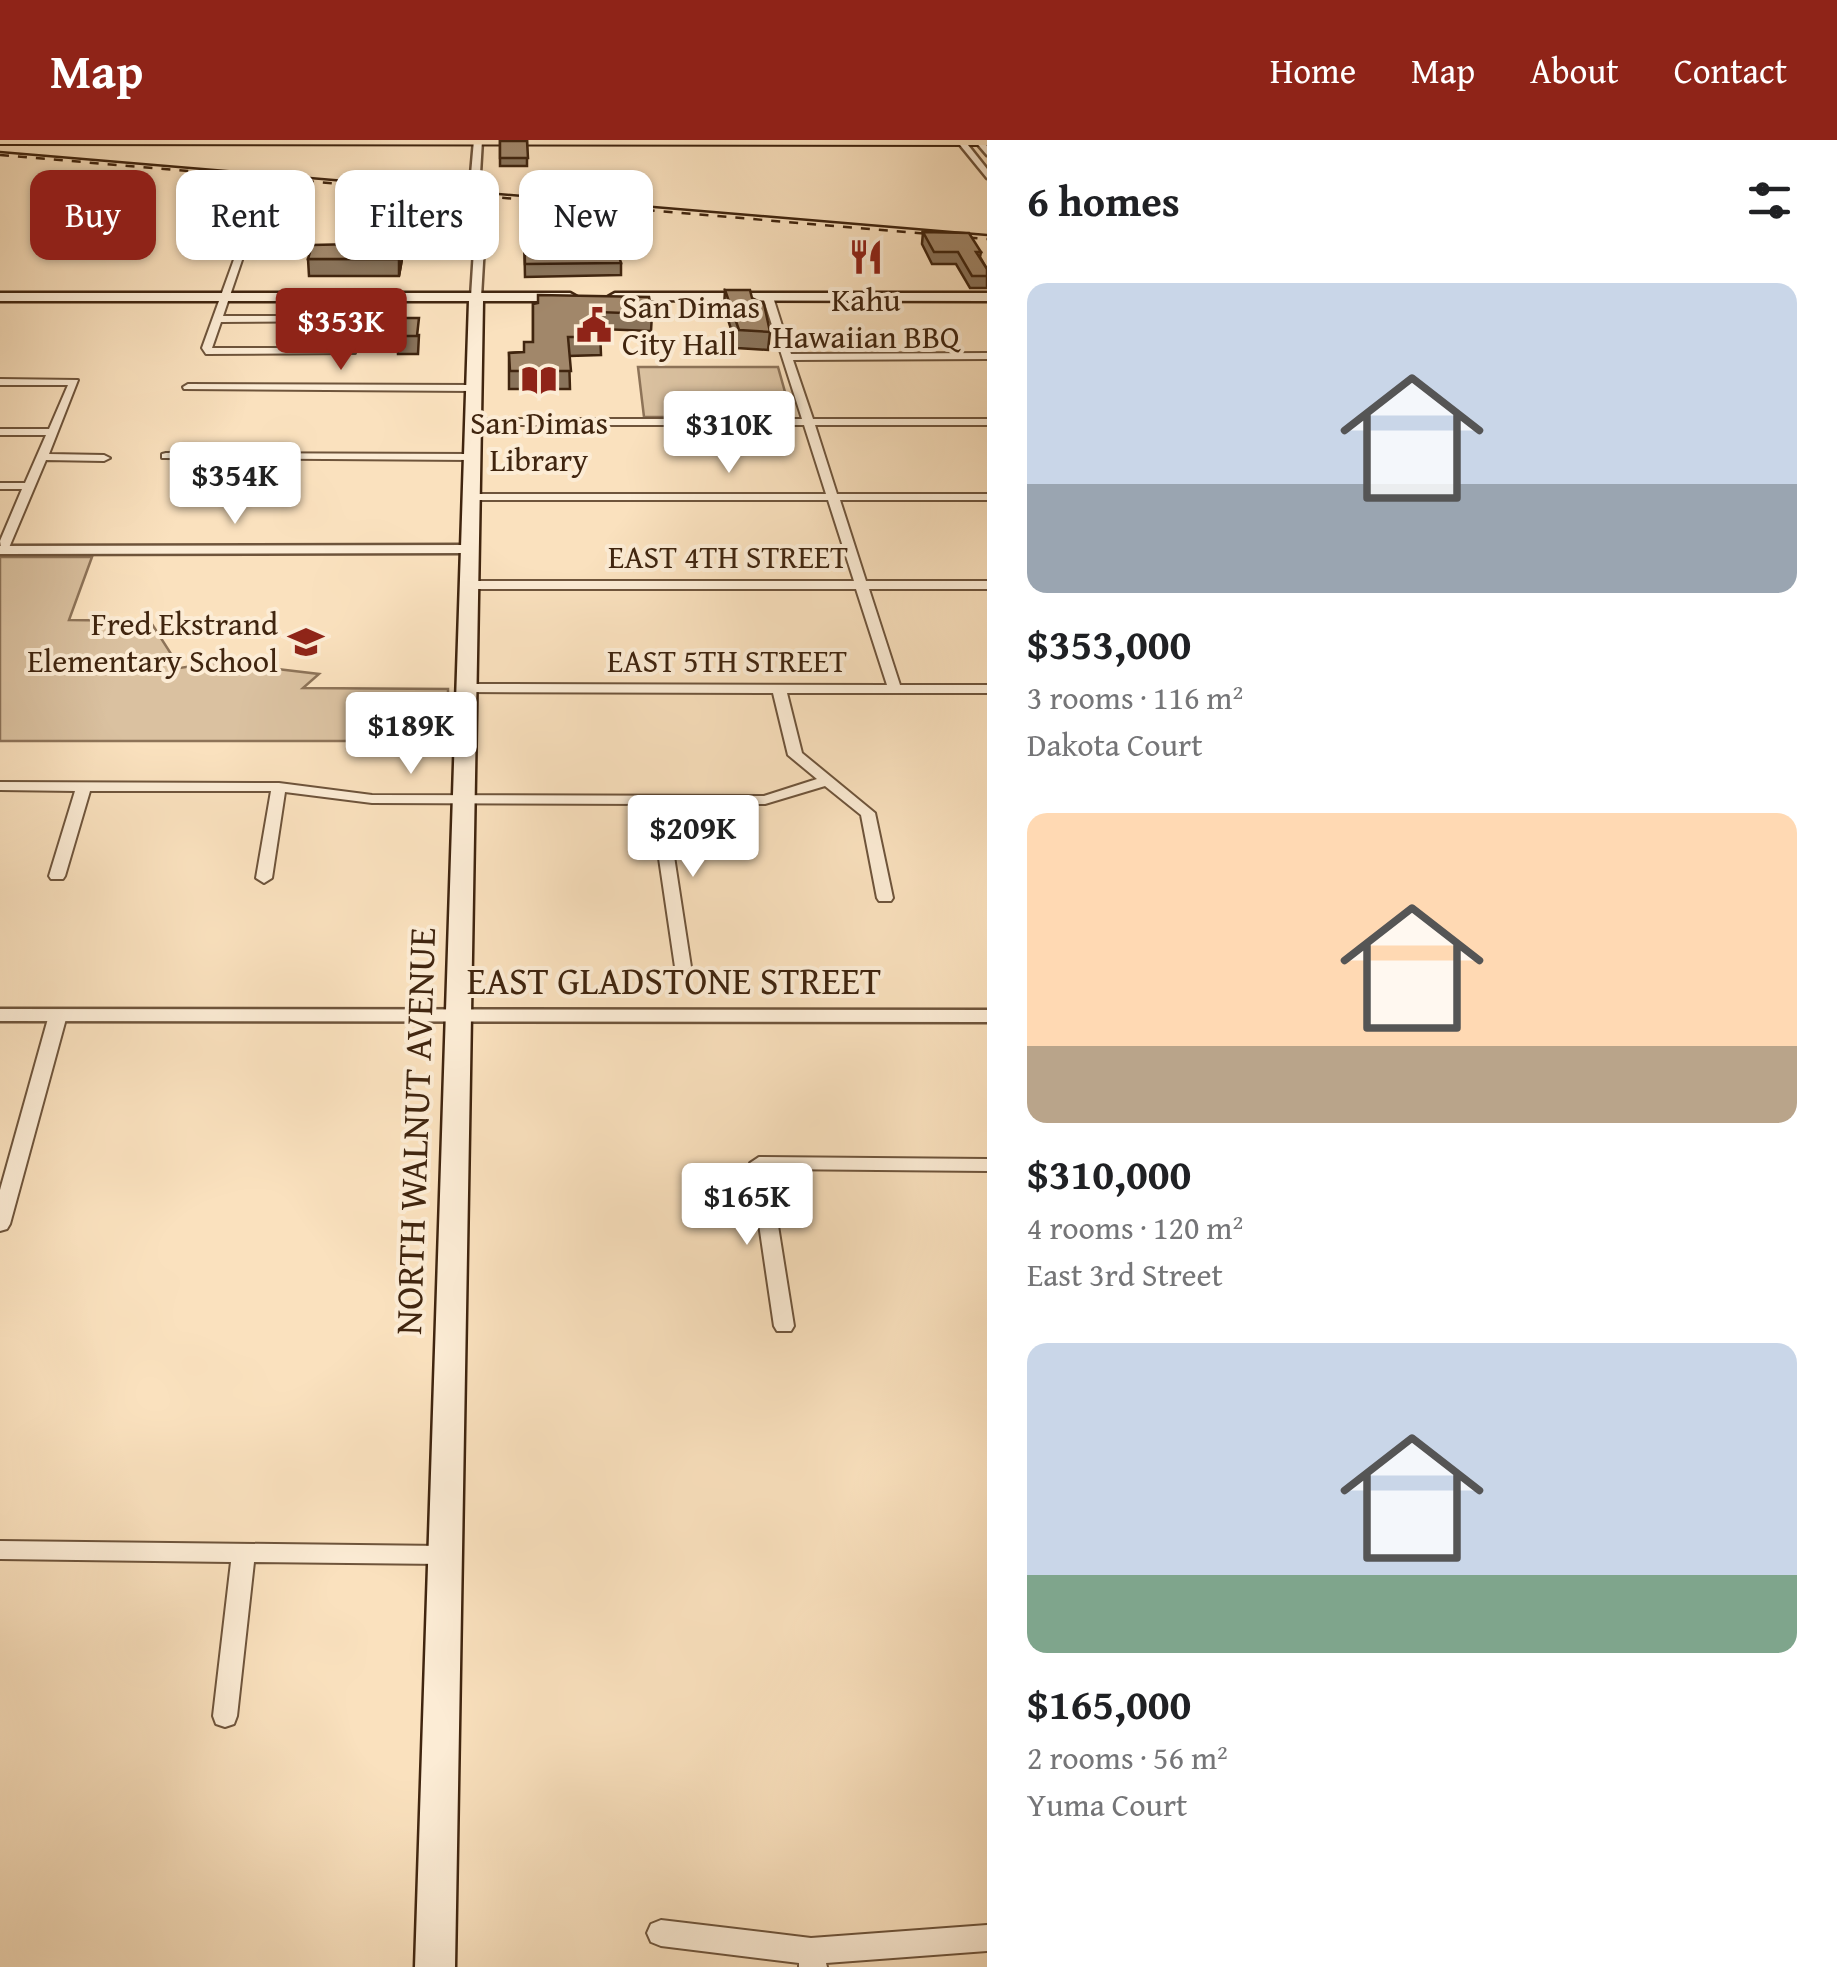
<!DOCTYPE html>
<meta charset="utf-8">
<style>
body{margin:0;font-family:"Gentium Book Plus",serif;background:#f2f2f2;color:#202124;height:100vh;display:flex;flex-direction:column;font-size:38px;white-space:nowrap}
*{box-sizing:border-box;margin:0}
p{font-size:32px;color:#757577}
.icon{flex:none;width:55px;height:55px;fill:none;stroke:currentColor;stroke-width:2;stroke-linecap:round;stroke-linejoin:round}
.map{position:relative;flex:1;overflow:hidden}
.drawer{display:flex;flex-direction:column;background:#fff;width:850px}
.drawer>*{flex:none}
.top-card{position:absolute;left:30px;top:30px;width:805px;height:90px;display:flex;gap:20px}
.price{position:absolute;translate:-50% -85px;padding:0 22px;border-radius:10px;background:#fff;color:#222;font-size:32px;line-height:65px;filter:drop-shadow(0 2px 5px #0008)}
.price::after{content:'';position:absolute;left:50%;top:60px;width:30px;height:22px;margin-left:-15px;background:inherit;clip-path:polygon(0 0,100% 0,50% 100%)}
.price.on{background:#8f2418;color:#fff}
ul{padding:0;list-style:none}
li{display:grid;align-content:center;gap:20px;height:530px;padding:0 40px}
li span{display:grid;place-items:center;height:310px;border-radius:20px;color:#555}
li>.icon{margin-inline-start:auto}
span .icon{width:180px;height:180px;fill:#fffc;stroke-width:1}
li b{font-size:42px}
h2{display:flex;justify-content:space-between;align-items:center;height:120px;padding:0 40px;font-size:42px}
.chip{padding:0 35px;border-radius:20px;background:#fff;box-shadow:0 2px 8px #0004;font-size:35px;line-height:90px}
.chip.on{background:#8f2418;color:#fff}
header{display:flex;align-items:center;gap:60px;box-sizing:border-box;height:140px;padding:0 50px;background:#8f2418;color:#fff}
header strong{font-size:48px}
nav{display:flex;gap:55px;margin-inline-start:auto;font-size:35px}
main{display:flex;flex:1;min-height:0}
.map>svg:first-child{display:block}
.green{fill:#dac1a0;stroke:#8d7358;stroke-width:2.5}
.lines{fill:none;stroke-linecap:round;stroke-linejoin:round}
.minor-casing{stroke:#6e543b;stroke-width:4}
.tertiary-casing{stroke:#6e543b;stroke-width:5}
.secondary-casing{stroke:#40250f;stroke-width:5}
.primary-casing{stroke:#40250f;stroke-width:4}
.minor{fill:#fcecd5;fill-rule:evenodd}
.tertiary{fill:#fcecd5;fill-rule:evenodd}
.secondary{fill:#fcecd5;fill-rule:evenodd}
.primary{fill:#fae1be;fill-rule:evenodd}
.tram{stroke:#40250f;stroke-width:2.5}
.rail{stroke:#40250f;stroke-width:2.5;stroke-dasharray:9 9;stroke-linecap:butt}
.wall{fill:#8a745b;stroke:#40250f;stroke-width:2.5}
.shaded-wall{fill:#715e4a;stroke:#40250f;stroke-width:2.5}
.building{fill:#a1876a;stroke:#40250f;stroke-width:2.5}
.labels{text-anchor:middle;stroke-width:8;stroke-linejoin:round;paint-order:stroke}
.far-poi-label{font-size:32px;fill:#40250f;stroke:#fcecd5}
.far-street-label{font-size:32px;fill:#40250f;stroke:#fcecd5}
.street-label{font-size:38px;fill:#40250f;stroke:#fcecd5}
</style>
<header>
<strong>Map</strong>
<nav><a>Home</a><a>Map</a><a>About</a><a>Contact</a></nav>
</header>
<main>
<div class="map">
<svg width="987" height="1827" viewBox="0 0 987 1827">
<rect width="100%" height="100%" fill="#fae1be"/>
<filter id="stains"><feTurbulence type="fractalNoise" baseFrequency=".002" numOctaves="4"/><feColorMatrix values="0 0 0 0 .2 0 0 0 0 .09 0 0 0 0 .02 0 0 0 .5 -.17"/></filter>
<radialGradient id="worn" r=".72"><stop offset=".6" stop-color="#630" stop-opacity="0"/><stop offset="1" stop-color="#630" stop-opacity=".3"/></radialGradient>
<g class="green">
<polygon points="638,227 778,227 792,277 644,277"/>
<polygon points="0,417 92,417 69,480 150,481 180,528 218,522 319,534 303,548 448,549 448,601 0,601"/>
</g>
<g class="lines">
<defs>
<g id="minor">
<path d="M229,82L233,85L244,114L223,176H364L355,213L206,214L202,208L236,114L225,85ZM355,181L348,208H212L221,182Z"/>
<polygon points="768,154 773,157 791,214 987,213 987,219 793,220 813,279 987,279 987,285 815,285 837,354 987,354 987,360 840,360 866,441 987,441 987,449 869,449 900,545 987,545 987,553 787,553 802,613 875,673 893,758 891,761 879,761 877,758 861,675 825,646 765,664 666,664 691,827 683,832 675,827 651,664 372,663 285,652 272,738 264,743 256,738 271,651 90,651 65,736 63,739 51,739 49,736 75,651 0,650 0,642 279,643 372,655 764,656 817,639 788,615 773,553 466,552 459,548 466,544 887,545 856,449 468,449 462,445 468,441 854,441 828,360 471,360 465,357 471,354 826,354 804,285 472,285 467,282 472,279 802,279 763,157"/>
<polygon points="0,239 78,240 49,314 104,315 110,318 104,321 46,320 8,410 2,414 0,401 22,349 0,349 0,343 25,343 46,295 0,295 0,289 49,289 68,245 0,245"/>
<polygon points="188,244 473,245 478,248 473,251 184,249 183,247"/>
<polygon points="166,313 471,314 476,317 471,320 162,318 162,314"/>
<polygon points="58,870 67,875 10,1084 7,1089 0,1091 0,1050 49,875"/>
<polygon points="759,1017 987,1019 987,1031 769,1029 794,1186 791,1191 777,1191 774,1186 750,1023"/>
<polygon points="0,1401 443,1406 451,1408 454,1415 451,1422 443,1424 254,1422 237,1576 234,1584 225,1587 216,1584 213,1576 231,1422 0,1419"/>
<polygon points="661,1780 811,1798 987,1785 987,1811 826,1823 827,1827 799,1827 799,1823 661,1806 651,1802 647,1793 651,1784"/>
</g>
<g id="tertiary">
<polygon points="474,0 482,0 480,34 488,37 481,157 476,160 471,157 478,48 470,46"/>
<polygon points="956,0 964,0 987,29 987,38"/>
<polygon points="974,0 982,0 987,6 987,15"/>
<polygon points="0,406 469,405 476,409 469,413 0,414"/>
<polygon points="0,869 987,870 987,882 0,881"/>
</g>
<g id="secondary">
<polygon points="0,153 570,153 577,157 570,161 483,161 455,1827 415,1827 469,161 0,161"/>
<polygon points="615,153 987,153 987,161 610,160 608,157"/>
</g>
<polygon id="primary" points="0,0 987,0 987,5 0,4"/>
</defs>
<use href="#minor" class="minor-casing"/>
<use href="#tertiary" class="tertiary-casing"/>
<use href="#secondary" class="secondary-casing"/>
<use href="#primary" class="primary-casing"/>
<use href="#minor" class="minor"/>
<use href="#tertiary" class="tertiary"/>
<use href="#secondary" class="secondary"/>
<use href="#primary" class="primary"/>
<polyline class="tram" points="0,12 987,95"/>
<polyline class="rail" points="0,15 987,99"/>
</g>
<g class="wall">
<rect x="500" y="1" width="27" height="25"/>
<polygon points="413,76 444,76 443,106 414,106"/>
<polygon points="524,89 621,123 621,135 525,137"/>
<polygon points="923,92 981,112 980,117 987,129 987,148 970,148 956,124 932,124 922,104"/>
<polygon points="308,119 402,119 399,136 309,136"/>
<polygon points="725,150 752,158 770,192 768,210 737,208 724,167"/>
<polygon points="533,164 652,174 651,191 600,189 601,215 569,216 570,249 509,249 509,213 524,212 533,202"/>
<polygon points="419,195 418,214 398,214 397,196"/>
</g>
<polygon class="shaded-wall" points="401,103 402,119 399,136 399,119"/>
<g class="building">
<polygon points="500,1 527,1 528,18 500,18"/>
<polygon points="413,76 444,76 443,90 413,90"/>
<polygon points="524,89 611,89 621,123 525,124"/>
<polygon points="923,92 969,93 981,112 976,112 987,129 987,136 972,136 958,112 934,112"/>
<polygon points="401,103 399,119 308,119 312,105"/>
<polygon points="725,150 750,150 752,158 764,164 770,192 739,190"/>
<polygon points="538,155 649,157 652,174 598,172 601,197 568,197 571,231 510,231 509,213 524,212 524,202 533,202 533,164 538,163"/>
<polygon points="399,178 419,178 417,196 397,196"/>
</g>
<defs>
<symbol id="restaurant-bare" viewBox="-9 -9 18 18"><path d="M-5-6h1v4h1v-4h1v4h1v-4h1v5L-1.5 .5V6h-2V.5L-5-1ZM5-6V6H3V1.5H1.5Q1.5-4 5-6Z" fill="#8f2418" stroke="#fcecd5" stroke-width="2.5" paint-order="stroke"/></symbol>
<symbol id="civic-bare" viewBox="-9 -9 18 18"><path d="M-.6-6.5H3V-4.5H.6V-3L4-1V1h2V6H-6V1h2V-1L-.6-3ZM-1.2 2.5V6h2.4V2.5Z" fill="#8f2418" stroke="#fcecd5" stroke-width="2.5" paint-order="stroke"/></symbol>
<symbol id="library-bare" viewBox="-9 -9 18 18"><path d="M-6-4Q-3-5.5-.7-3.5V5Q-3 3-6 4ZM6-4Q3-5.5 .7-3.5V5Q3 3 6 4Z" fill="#8f2418" stroke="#fcecd5" stroke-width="2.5" paint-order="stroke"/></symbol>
<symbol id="school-bare" viewBox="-9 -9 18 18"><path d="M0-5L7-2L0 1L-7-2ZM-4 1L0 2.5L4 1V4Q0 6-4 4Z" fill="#8f2418" stroke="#fcecd5" stroke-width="2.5" paint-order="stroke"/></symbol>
</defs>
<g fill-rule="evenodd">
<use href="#restaurant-bare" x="841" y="92" width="50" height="50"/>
<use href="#civic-bare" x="569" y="160" width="50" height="50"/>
<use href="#library-bare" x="514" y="215" width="50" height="50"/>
<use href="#school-bare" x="281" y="477" width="50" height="50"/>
</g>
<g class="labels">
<g class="far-poi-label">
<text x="866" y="171">Kahu<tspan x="866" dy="37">Hawaiian BBQ</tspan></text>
<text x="622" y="178" text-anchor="start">San Dimas<tspan x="622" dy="37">City Hall</tspan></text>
<text x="539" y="294">San Dimas<tspan x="539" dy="37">Library</tspan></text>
<text x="278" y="495" text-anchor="end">Fred Ekstrand<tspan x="278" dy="37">Elementary School</tspan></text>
</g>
<g class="far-street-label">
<text x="728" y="428">EAST 4TH STREET</text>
<text x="727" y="532">EAST 5TH STREET</text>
</g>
<g class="street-label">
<text x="674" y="854">EAST GLADSTONE STREET</text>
<text transform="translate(415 991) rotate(-88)" y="13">NORTH WALNUT AVENUE</text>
</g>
</g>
<rect width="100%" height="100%" filter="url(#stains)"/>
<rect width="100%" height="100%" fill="url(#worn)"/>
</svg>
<b class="price on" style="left:341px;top:233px">$353K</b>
<b class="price" style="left:729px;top:336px">$310K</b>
<b class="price" style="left:235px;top:387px">$354K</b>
<b class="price" style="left:411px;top:637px">$189K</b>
<b class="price" style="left:693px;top:740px">$209K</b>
<b class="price" style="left:747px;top:1108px">$165K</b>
<div class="top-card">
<a class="chip on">Buy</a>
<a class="chip">Rent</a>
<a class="chip">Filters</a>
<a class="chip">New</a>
</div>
</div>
<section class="drawer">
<h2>6 homes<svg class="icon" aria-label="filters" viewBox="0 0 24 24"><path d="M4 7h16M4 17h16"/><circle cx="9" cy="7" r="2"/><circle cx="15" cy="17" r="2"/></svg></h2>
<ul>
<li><span style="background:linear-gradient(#c9d6e8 65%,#9aa5b1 0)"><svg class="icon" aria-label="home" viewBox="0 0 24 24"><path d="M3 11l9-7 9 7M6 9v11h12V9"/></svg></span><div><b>$353,000</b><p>3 rooms · 116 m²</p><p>Dakota Court</p></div></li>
<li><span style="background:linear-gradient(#ffd9b3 75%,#b9a48a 0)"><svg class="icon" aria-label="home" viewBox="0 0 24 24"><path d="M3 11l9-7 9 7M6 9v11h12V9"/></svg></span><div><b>$310,000</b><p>4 rooms · 120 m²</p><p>East 3rd Street</p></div></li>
<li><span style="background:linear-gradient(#c9d6e8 75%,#7fa58c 0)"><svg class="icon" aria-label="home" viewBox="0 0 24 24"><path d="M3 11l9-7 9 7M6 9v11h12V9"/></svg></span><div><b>$165,000</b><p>2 rooms · 56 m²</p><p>Yuma Court</p></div></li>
</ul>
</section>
</main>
